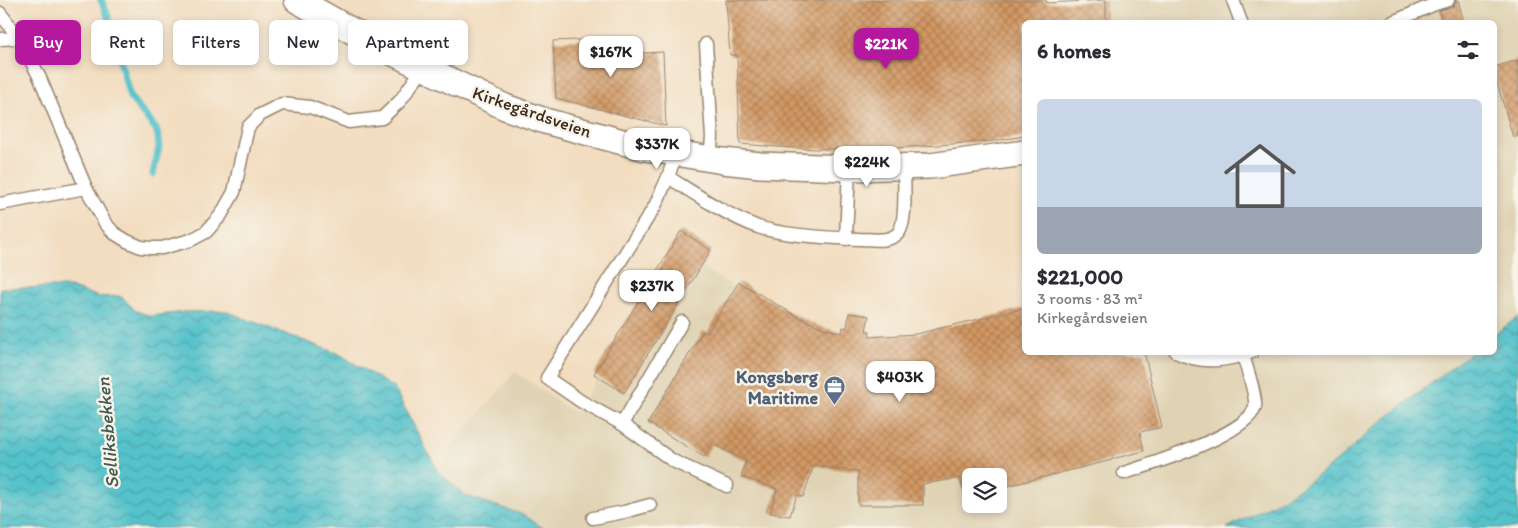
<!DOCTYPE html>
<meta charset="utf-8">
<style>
body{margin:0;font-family:Itim,sans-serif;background:#f7f7f7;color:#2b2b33;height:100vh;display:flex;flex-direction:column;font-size:19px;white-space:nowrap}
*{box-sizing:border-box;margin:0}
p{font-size:16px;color:#7c7c81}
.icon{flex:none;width:28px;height:28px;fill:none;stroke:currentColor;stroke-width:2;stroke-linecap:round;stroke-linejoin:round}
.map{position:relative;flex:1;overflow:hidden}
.panel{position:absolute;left:1022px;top:20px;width:475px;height:335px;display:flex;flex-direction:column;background:#fff;border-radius:8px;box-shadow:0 2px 8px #0003}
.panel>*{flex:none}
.hud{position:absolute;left:15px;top:20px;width:475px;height:45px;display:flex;gap:10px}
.buttons{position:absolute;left:962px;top:468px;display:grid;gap:10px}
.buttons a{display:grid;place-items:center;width:45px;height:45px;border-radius:8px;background:#fff;box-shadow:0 2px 8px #0003;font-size:25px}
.price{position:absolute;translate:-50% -42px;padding:0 11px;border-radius:10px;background:#fff;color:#222;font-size:16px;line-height:32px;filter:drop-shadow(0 1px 2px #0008)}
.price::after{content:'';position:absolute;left:50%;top:30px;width:15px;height:11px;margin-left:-8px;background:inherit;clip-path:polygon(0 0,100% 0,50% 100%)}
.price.selected{background:#b5179e;color:#fff}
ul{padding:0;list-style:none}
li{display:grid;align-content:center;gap:10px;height:265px;padding:0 15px}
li+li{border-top:1px solid #e1e1e2}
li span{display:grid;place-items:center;height:155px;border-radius:8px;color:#555}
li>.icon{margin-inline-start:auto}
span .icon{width:90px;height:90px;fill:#fffc;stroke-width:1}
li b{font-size:21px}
h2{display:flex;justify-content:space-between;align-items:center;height:60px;padding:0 15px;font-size:21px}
.tag{padding:0 18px;border-radius:8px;background:#fff;box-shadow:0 2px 8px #0003;font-size:18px;line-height:45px}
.tag.selected{background:#b5179e;color:#fff}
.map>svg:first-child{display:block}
.built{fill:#e0d3b4;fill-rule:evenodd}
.water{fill:url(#water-waves);stroke:#487674}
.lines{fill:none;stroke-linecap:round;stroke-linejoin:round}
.stream{stroke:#55c2cb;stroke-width:7}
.building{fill:url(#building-cross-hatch)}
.lane-casing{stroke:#96846f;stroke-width:15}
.street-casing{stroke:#96846f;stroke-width:28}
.lane{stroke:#fff;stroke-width:12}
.street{stroke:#fff;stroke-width:25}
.labels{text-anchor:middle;stroke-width:5;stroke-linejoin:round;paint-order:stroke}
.street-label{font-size:18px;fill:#3b2a1e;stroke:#f7f3e8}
.service-label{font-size:18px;font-weight:bold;fill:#4e5e75;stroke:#f7f3e8;text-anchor:end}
.water-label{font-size:19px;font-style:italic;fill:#435852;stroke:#f7f3e8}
</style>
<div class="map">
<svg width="1518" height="528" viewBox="0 0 1518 528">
<defs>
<pattern id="water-waves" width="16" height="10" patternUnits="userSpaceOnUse" patternTransform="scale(1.25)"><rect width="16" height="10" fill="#55c2cb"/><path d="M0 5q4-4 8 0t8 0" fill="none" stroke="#489ea4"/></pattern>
<pattern id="building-cross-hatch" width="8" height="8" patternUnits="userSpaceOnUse" patternTransform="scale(1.25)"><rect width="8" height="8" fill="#d29863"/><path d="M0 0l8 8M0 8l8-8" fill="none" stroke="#ac7c51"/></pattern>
</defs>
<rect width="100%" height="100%" fill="#f7f3e8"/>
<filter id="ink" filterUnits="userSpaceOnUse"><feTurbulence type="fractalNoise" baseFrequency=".02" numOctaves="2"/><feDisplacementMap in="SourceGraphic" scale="10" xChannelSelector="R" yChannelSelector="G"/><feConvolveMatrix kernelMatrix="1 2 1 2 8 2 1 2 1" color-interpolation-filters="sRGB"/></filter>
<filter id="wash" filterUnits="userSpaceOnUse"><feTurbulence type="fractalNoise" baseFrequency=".0096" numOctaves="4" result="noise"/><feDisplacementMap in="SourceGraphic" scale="20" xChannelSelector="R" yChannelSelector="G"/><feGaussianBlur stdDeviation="1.12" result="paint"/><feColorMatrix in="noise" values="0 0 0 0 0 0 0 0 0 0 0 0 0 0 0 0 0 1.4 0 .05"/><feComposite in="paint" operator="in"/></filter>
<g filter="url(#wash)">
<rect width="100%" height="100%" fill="#f2ddc0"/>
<g class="built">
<polygon points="1106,0 1518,0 1518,317 1495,334 1495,22 1106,22"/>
<path d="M681,231L711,250L701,267L735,288L739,282L796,316L823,327L842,332L843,327H847L849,313L869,316L866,330L870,331V336H890L920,333L1025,308V352L1470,353L1371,430L1342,457L1310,481L1281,500L1227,528H543L524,515L466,496L439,473L452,445L515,372L575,413L598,377L594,374ZM971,476H999V504H971Z"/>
</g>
<g class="water">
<polygon points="69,287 99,297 119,296 124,299 136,311 151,316 184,312 225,311 339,354 394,388 439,473 466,496 524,515 543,528 0,528 0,288"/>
<polygon points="1518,317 1518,528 1227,528 1281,500 1310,481 1342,457 1371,430 1470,353 1495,352 1495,334"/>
</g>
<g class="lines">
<polyline class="stream" points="101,0 108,16 130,97 156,129 158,136 159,147 153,174"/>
</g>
<g id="blocks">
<g class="building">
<polygon points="726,0 1046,0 1047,3 1106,0 1106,22 1025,22 1025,136 993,141 896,148 817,149 779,147 740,144 737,55 730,55"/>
<polygon points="1456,0 1458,0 1464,22 1442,22 1439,11 1454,6"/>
<polygon points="624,38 625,54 663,52 666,126 556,98 553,41"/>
<polygon points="1518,60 1518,136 1513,137 1495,76 1495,67"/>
<polygon points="681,231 711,250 624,393 594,374"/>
<polygon points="739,282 798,317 821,327 842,333 843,327 847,328 849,313 869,316 866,331 870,331 869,337 916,334 1025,308 1025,352 1144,352 1162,427 1140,432 1144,451 1112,459 1112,460 999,488 999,476 971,476 971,495 965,496 960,478 923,484 923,505 858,505 858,471 835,469 814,465 803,497 797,495 790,516 770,513 777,489 741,477 746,461 712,444 704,457 648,423 703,331 707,333"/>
</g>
</g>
</g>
<g filter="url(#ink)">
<use href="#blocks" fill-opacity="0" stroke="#96846f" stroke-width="1"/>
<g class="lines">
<defs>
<g id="lane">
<polyline points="1233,0 1241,22"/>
<polyline points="0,13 19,38 39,76 86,188 105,223 114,233 127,241 141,247 151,248 162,248 191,240 206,232 221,215 234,192 248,127 260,115 282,104 310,107 349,122 382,118 400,101 423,68"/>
<polyline points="1393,22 1435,4 1448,0"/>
<polyline points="0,39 19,38"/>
<polyline points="706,44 712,137 710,158"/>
<polyline points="676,153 668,177 655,206 547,378 582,402 622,424 673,461 727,486"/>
<path d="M668,177C697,195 726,215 758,227C785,236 831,238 859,239C872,239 891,243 899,232C907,220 904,183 904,168"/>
<polyline points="0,204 86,188"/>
<polyline points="846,239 849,168"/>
<path d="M1176,352C1201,364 1225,362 1252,352"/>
<polyline points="622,424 682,322"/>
<path d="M1124,473C1149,465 1248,434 1255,407C1257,397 1246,366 1243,355"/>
<polyline points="593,518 624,512 650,505"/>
</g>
<polyline id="street" points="297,0 379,46 505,107 545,121 645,148 723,161 760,165 849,168 930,166 1025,153"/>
</defs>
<use href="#lane" class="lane-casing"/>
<use href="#street" class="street-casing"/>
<use href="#lane" class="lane"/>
<use href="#street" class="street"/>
</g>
</g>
<defs>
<symbol id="office-pin" viewBox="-11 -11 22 30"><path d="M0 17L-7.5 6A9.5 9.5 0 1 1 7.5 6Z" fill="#5c6f8a" stroke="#f7f3e8"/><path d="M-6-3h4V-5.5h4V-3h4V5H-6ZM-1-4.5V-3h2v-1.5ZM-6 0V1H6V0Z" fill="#fff"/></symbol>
</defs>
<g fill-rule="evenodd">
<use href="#office-pin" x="822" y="374" width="25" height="34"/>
</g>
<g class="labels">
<g class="street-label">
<text transform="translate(532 112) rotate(19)" y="6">Kirkegårdsveien</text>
</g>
<g class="service-label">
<text x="818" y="383">Kongsberg<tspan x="818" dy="21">Maritime</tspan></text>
</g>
<g class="water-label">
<text transform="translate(107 433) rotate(-95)" y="7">Selliksbekken</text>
</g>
</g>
</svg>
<div class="buttons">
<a><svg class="icon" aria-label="layers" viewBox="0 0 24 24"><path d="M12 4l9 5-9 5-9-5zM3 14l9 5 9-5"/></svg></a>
</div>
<b class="price selected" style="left:886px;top:70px">$221K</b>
<b class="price" style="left:611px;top:78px">$167K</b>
<b class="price" style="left:657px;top:170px">$337K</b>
<b class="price" style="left:867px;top:188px">$224K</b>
<b class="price" style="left:652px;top:312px">$237K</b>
<b class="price" style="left:900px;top:403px">$403K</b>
<div class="hud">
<a class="tag selected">Buy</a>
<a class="tag">Rent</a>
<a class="tag">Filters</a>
<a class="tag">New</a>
<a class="tag">Apartment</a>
</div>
<section class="panel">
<h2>6 homes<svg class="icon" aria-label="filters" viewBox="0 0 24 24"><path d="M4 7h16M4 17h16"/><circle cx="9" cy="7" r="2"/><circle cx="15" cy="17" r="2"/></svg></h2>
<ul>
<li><span style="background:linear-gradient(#c9d6e8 70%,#9aa5b1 0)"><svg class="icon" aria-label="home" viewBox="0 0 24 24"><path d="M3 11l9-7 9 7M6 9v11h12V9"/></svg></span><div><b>$221,000</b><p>3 rooms · 83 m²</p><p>Kirkegårdsveien</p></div></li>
</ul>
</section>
</div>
